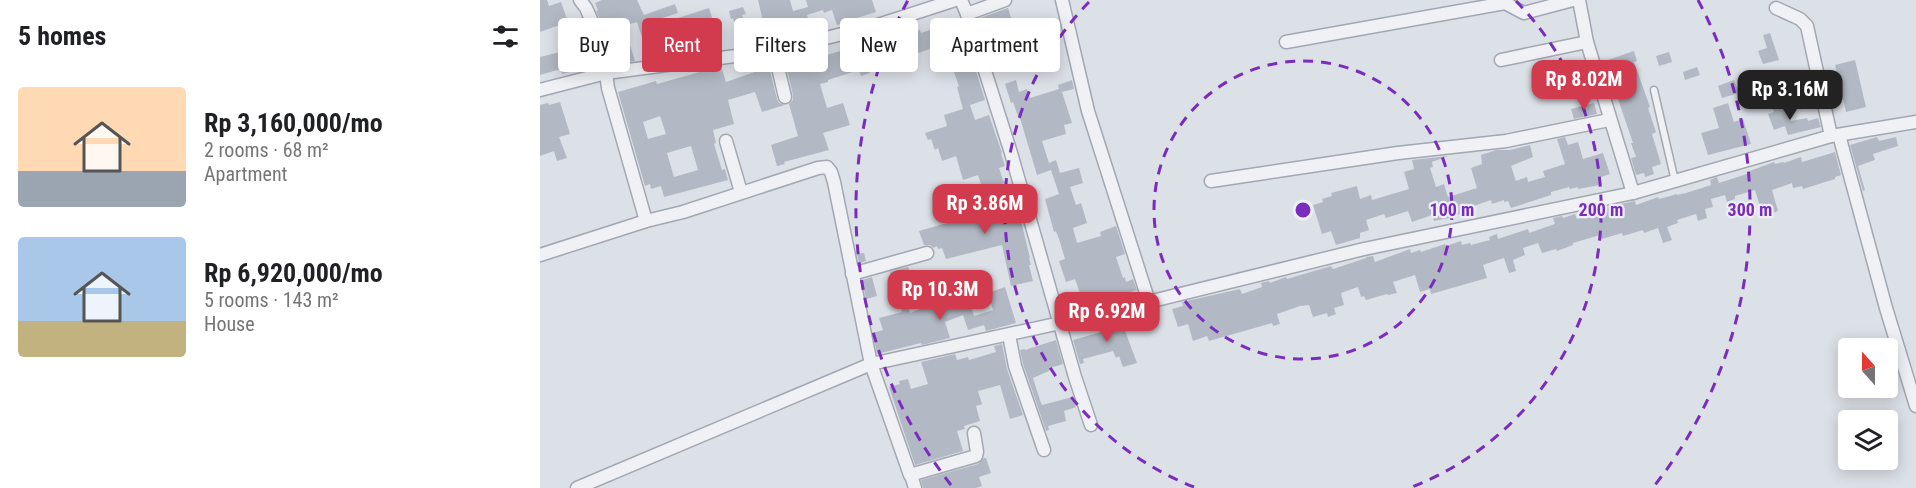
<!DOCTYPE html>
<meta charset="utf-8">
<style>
body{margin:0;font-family:"Roboto Condensed",sans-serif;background:#f6f6f6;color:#202124;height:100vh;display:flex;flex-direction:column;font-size:22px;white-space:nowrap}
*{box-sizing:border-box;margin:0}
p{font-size:20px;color:#757577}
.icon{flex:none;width:33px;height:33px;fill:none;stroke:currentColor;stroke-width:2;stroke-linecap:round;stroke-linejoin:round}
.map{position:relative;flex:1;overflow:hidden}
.panel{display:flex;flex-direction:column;background:#fff;width:540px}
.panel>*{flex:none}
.banner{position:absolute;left:18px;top:18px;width:570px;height:54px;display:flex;gap:12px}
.needle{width:39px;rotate:339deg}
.buttons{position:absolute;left:1298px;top:338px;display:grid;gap:12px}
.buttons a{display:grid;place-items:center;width:60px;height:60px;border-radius:6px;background:#fff;box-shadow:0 3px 15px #0003;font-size:30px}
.price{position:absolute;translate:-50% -51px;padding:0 14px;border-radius:12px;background:#d23b4d;color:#fff;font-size:20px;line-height:39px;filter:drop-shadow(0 2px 3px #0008)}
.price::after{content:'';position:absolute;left:50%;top:36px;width:18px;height:14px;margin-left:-9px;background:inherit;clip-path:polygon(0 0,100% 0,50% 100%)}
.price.on{background:#222;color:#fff}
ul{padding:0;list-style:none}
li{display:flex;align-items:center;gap:18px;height:150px;padding:0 18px}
li span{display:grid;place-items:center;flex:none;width:168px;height:120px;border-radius:6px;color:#555}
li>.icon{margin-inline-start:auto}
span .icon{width:72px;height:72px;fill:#fffc;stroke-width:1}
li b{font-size:26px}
h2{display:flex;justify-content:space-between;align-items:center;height:72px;padding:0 18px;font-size:26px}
.tag{padding:0 21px;border-radius:6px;background:#fff;box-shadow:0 3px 15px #0003;font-size:21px;line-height:54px}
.tag.on{background:#d23b4d;color:#fff}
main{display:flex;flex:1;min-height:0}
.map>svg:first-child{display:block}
.building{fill:#b3b9c4;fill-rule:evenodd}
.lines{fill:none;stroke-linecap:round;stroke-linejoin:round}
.lane-casing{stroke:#a2a7b1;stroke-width:9}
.street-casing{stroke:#a2a7b1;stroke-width:15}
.lane{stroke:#eff1f5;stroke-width:6}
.street{stroke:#eff1f5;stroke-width:12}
.ring{fill:none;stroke:#7b2cbf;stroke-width:3;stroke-dasharray:10 8}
.centre{fill:#7b2cbf;stroke:#eceff5;stroke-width:3}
.ring-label{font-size:18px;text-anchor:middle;font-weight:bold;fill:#7b2cbf;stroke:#eceff5;stroke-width:4.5;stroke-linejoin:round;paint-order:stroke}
</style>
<main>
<section class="panel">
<h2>5 homes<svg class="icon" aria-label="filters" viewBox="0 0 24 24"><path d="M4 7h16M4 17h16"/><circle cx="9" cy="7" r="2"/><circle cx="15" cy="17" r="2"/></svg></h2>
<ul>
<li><span style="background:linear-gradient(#ffd9b3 70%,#9aa5b1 0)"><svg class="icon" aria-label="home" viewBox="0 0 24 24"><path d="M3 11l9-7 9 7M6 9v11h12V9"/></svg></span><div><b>Rp 3,160,000/mo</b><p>2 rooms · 68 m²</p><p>Apartment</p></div></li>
<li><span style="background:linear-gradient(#a9c7e8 70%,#c2b280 0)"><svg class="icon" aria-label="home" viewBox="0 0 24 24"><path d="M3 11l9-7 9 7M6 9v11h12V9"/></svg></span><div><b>Rp 6,920,000/mo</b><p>5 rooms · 143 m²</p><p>House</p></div></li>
</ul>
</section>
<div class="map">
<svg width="1376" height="488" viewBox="0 0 1376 488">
<rect width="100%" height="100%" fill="#dce0e7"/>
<g class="building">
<polygon points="0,0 7,0 9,6 21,2 28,22 0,32"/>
<polygon points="62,0 97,0 104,15 135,4 138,13 116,20 125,44 144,37 138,18 169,8 177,33 169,36 174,51 158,53 155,45 128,55 129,56 109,59 97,22 84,26 95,61 74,64 66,32 56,11 58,10 55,3"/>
<polygon points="218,0 250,0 253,11 268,7 266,0 332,0 336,12 317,18 317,20 297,25 292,10 284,13 283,10 267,15 270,24 241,32 240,30 226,34"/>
<polygon points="203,7 206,14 202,15 208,35 199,38 193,18 191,19 189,11"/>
<polygon points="468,8 476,34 479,33 488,63 471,68 467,55 459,58 449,31 444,33 440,18"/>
<polygon points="415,19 422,38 424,38 431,64 433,63 436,71 445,100 430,105 435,120 449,115 462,153 461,154 465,166 459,168 464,183 443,190 438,175 423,180 416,156 402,161 398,148 395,150 391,139 388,140 385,133 407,126 404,115 423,109 417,87 419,86 410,61 409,62 407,58 394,62 390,49 375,54 376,57 364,61 363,58 328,69 330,73 321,76 319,70 288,80 288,82 280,84 287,108 303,103 310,125 283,133 289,150 244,162 245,164 237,166 231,145 258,136 249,104 253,100 253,95 244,57 262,52 263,57 271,55 272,58 280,55 281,57 367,30 368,33 380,30 381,33 396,28 395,25"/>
<polygon points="42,24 44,31 42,32 47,48 53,46 58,63 54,64 53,62 38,67 39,69 22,74 21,69 0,75 0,57 24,51 22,43 32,40 29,28"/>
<polygon points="1230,33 1239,60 1223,64 1218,51 1227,48 1223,35"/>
<polygon points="1094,51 1097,61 1094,62 1110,107 1108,108 1116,132 1112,134 1121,164 1112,167 1114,174 1105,177 1104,173 1096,175 1091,158 1096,157 1091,143 1093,143 1076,93 1072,95 1069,85 1074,84 1065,61"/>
<polygon points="1129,52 1132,62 1119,66 1116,56"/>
<polygon points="1315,60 1326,107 1306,112 1295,65"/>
<path d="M181,66L186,82L229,67L237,99L239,103L245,105L222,112L215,92L188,100L194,124L173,130L176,143L174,144L182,170L185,169L188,180L124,197L121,186L111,189L110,184L105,186L78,92L116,81L117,84ZM120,116L126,134L108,139L103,122ZM151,146L158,170L134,177L127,153Z"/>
<polygon points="1157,67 1160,75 1145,80 1143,72"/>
<polygon points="1231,70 1238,94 1232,96 1224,73"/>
<polygon points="476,80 479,92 487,89 490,98 519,89 518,85 532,80 534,89 522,92 532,123 524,125 526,134 502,141 509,163 516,160 520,173 539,168 543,183 530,187 536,205 541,203 547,223 533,228 537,243 561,236 560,232 576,226 585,254 576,257 583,278 585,277 586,282 593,279 597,290 590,292 591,298 555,307 553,302 544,305 535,279 526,282 519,261 525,259 519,239 516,231 514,232 505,199 519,194 511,170 497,175 480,118 479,119 473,102 471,103 465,84"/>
<polygon points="1194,80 1199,93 1182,98 1178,86"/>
<polygon points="1239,100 1241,106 1245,104 1251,121 1267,118 1268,121 1278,118 1281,127 1248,135 1245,126 1234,130 1228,114 1234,112 1231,103"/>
<polygon points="20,102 30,134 19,137 27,158 17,161 14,151 0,156 0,105 8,103 9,105"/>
<polygon points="1054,103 1057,114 1034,119 1031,109"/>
<polygon points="1188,103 1194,122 1203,119 1211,144 1168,155 1161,133 1179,128 1173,108"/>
<polygon points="1025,137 1028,145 1038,142 1043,159 1063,153 1070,174 1058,178 1060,185 1038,189 1038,187 1030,189 1029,187 1011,192 1011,195 971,208 968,201 964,202 964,200 952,204 951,200 922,210 923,213 914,216 914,217 894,221 892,215 872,222 868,211 846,218 844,214 826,220 829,230 820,233 820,238 796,245 791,231 782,234 773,205 783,202 782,199 792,196 791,193 817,186 820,199 831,195 832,200 869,189 864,172 874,169 872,160 908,156 892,162 893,167 890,168 896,187 904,184 908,197 937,188 931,168 942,164 941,155 956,150 970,150 990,145 993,157 971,166 976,181 987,177 988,182 1005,177 1003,171 1025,164 1017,139"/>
<polygon points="1337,137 1339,141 1356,137 1358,146 1333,154 1335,160 1318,166 1325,190 1323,191 1310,145"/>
<polygon points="1295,152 1301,175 1295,177 1295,179 1263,189 1262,186 1253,188 1252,183 1232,190 1238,211 1223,216 1215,190 1195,196 1195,199 1187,202 1185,195 1171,199 1173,207 1165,209 1167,218 1158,221 1156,214 1137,220 1138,223 1127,227 1132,240 1123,243 1118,228 1104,233 1103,230 1083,236 1082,233 1062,239 1060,235 1033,243 1033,245 1017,251 1016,249 1002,253 998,243 983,248 985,255 973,260 976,271 969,273 964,258 943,265 947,278 891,294 890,289 880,292 875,275 853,282 857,293 848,295 847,294 826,300 824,296 821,297 818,287 801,293 804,305 794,308 796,314 788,317 787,313 773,317 769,305 760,306 737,314 740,324 733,326 732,323 669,341 667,336 653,341 648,324 638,327 632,309 643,306 642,302 700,289 702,294 722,287 721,283 729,281 730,283 746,277 747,279 791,266 793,269 826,258 826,257 833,256 835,262 870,249 871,253 880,250 881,252 905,244 906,246 921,241 922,245 930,243 931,245 950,240 949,237 957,234 958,239 988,229 989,233 1015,224 1013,218 1022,216 1023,218 1035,214 1037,219 1047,216 1047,218 1062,213 1067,210 1066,207 1095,201 1096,205 1118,197 1119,199 1137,194 1137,195 1146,193 1171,185 1170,180 1177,177 1179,183 1210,173 1210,171 1234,162 1235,164 1243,162 1244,163 1261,157 1262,162"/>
<polygon points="451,194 456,208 477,204 490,258 489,258 491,265 489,265 493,281 471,286 462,245 406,259 402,248 398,249 397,246 393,248 390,245 384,245 379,231 417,220 413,207"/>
<polygon points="324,253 326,261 319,263 317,254"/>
<polygon points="368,267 373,280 364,283 368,296 359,299 350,272"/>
<polygon points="442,270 445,283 430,287 426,275"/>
<polygon points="332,277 337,296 326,299 322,280"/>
<polygon points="465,287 476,323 446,331 444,325 428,330 423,315 405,322 410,338 382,345 381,343 337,354 333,333 343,330 339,318 362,312 360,305 367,303 370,313 400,301 399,298 426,291 434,316 453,310 448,293"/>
<polygon points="580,317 597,363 583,367 579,356 576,358 573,351 543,359 544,363 540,364 533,340 561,332 559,323"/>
<polygon points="516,340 523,364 510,368 511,370 493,378 500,400 502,405 533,397 536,407 524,411 526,421 508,426 509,430 506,431 483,364 480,350 485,349 485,350"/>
<polygon points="462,344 467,369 483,415 470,419 460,385 438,391 442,404 436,406 440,421 424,426 425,429 417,431 423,451 375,465 349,387 360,384 359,381 368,379 371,389 388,384 381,362 415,354 417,360 428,357 429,360 456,352 454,346"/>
<polygon points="444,458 446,458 451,473 439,477 442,486 436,488 383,488 381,480 438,464"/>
</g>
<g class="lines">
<defs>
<polyline id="lane" points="1114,90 1135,181"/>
<g id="street">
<polyline points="40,0 46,8 58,35 66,61 66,73 68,88 106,221"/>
<polyline points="421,0 427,14 471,153 535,377 551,425"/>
<polyline points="522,0 548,111 609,302"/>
<polyline points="1039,0 1047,42 1093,193"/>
<polyline points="1236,8 1260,19 1267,26 1291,136"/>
<polyline points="427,14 465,0"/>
<polyline points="746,42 965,3 984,13 1033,0"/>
<polyline points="234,51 245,97"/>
<polyline points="961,60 1047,42"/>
<polyline points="0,90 66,73 234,51 338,25 415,0"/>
<polyline points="1299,135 1346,308 1376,406"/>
<polyline points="186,141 201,192"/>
<polyline points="671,181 858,153 966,141 1069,120"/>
<polyline points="0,255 106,221 143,212 278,168 287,167 291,172 294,182 331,364 370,475 436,456 437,452 434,433"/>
<polyline points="312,274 387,253"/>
<polyline points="469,335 475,366 504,450"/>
<polyline points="371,475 375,488"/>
<polyline points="37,488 331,364 539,319 824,249 1093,193 1291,136 1376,122"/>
</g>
</defs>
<use href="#lane" class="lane-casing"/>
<use href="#street" class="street-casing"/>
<use href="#lane" class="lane"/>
<use href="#street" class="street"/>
</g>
<g class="ring">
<circle cx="763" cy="210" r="149"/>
<path d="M654 487A298 298 0 0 1 550 1M976 1A298 298 0 0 1 872 487"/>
<path d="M411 485A447 447 0 0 1 368 0M1158 0A447 447 0 0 1 1115 485"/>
</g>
<circle cx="763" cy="210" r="9" class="centre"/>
<g class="ring-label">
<text x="912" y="216">100 m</text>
<text x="1061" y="216">200 m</text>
<text x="1210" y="216">300 m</text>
</g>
</svg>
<div class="buttons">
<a><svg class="needle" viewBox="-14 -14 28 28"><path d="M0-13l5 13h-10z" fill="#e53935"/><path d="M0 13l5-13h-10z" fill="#757577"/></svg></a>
<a><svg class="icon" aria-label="layers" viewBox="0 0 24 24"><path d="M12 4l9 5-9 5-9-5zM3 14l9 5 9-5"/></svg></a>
</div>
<b class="price" style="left:1044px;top:111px">Rp 8.02M</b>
<b class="price on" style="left:1250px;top:121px">Rp 3.16M</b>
<b class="price" style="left:445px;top:235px">Rp 3.86M</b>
<b class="price" style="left:400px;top:321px">Rp 10.3M</b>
<b class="price" style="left:567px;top:343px">Rp 6.92M</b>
<div class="banner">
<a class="tag">Buy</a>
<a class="tag on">Rent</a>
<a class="tag">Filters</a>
<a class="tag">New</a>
<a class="tag">Apartment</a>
</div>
</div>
</main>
